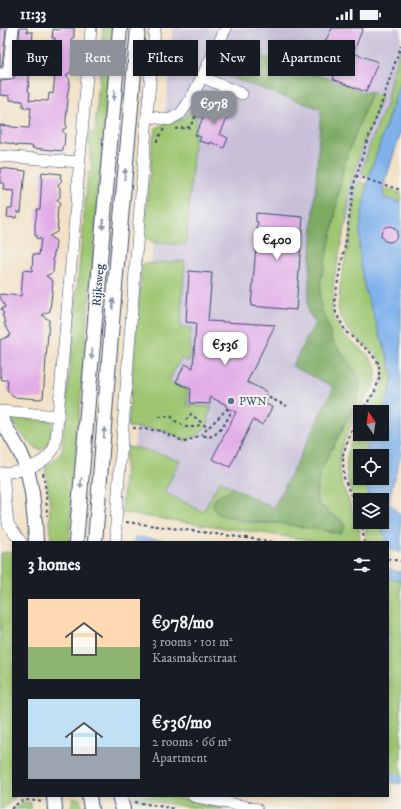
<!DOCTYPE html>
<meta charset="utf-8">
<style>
body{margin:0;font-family:"IM FELL DW Pica",serif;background:#242831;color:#f1f3f6;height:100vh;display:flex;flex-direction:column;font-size:15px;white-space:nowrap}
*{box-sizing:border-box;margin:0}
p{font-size:13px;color:#9ea1a6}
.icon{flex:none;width:22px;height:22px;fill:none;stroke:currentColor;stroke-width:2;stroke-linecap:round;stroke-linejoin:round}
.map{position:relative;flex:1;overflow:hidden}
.sheet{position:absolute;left:12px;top:513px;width:377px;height:256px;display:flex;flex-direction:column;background:#171b24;border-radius:0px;box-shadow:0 2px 6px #0003}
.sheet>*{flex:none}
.top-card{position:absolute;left:12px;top:12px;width:377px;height:36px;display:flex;gap:8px}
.needle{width:26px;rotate:347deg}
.buttons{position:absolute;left:353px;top:377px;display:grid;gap:8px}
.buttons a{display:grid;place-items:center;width:36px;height:36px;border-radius:0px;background:#171b24;box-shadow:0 2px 6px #0003;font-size:20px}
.price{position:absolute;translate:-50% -34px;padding:0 9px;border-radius:8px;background:#fff;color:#222;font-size:13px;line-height:26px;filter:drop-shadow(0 1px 2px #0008)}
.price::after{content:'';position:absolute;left:50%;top:24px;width:12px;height:9px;margin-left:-6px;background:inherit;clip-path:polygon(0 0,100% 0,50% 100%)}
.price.active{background:#8c9099;color:#fff}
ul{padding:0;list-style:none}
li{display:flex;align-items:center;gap:12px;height:100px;padding:0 16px}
li span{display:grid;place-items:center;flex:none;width:112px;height:80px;border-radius:0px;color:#555}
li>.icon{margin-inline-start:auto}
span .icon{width:48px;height:48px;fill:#fffc;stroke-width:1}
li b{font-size:17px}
h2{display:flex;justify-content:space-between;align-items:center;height:48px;padding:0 16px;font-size:17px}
.tag{padding:0 14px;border-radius:0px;background:#171b24;box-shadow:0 2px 6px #0003;font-size:14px;line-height:36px}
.tag.active{background:#8c9099;color:#fff}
.status{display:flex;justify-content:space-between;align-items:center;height:28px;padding:0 20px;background:#171b24;direction:ltr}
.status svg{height:11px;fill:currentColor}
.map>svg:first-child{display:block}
.industrial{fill:#c8c0d8}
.green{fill:#9ec671;stroke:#5c7a68}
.forest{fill:#7eab63;stroke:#4c6d60}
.water{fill:#7fb1eb;stroke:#4d70a4}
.building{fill:#e1ace7}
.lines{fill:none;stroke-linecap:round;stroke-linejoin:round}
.minor-casing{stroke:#3b4a6e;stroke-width:12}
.major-casing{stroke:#3b4a6e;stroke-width:16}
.path{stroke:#3b4a6e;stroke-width:2;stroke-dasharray:3 3;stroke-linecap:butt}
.minor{stroke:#fff;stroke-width:11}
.major{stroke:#fff;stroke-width:14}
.oneway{fill:#8d97ae}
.service-dot{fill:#5c6f8a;stroke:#f6f6f2;stroke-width:1.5}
.labels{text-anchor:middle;stroke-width:4;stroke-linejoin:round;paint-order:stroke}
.street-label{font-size:12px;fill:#1b2f5e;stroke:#f6f6f2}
.service-label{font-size:12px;fill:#4e5e75;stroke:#f6f6f2;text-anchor:start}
</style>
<div class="status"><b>11:33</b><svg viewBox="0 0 49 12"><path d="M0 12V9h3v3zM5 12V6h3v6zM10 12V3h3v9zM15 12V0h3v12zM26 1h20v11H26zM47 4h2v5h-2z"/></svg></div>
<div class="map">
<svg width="401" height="781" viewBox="0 0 401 781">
<rect width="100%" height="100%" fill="#f6f6f2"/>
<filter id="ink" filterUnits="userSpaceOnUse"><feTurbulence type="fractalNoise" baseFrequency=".025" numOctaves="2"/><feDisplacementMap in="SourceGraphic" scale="8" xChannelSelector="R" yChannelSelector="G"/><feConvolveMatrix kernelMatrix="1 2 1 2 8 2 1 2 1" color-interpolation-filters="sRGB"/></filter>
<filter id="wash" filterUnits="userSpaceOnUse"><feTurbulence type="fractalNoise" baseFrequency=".012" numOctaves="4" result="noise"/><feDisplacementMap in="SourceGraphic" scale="16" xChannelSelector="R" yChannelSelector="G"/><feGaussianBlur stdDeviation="0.9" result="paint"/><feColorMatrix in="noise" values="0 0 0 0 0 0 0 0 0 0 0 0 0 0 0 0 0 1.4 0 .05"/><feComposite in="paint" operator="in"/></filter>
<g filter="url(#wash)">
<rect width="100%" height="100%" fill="#f2e1c6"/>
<polygon class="industrial" points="173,0 401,0 401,32 327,258 344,357 273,503 129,476"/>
<g class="green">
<polygon points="103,0 113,0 85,316 69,514 51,514 49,468 45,442 46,440 58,429 62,423 88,144 92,144 88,105 95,105"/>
<polygon points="401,20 401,51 369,149 361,146 368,122 386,77 393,43"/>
<polygon points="371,65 381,68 375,87 362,120 350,160 347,189 334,251 332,280 334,289 338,298 344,307 368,327 373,333 376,339 376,352 374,358 359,380 353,392 342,419 340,430 340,444 342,456 359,499 360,514 324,514 122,485 126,419 143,421 180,432 164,464 203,484 220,453 233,460 226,465 220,468 218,486 243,493 259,495 277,495 327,503 335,505 345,499 343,494 338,490 327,483 319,476 317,470 316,464 320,444 352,383 358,369 360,357 359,352 333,313 321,279 320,266 321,251 335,191 336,179 344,136"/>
<polygon points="191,82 196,89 186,217 151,214 144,208 153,111 156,100 166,95 183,91"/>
<polygon points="359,154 368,156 362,184 360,203 359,220 378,300 387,326 391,340 393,349 389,367 382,384 365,384 380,361 383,353 383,337 378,329 372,323 349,303 344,295 340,287 338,280 341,252 353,190 356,161"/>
<polygon points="383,160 401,165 401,174 384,170"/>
<polygon points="185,233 180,299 191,300 189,334 181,330 169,353 188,363 187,377 212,379 208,388 209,392 208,397 205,401 201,403 200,406 185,413 163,402 128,399 142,236"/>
<path d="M11,389L48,393L52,391C51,402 53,417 41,422C31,421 15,398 11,389Z"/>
<path d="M360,393V406H372L369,414L365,428H360V450H365L370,472H360V484C351,464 342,445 348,423C351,412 356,403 360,393Z"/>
<polygon points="364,494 378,494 388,514 367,514"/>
<polygon points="13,523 13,768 16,768 3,781 0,781 0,525"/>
<polygon points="388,550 401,552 401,747 388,745"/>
<polygon points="124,768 168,768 228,781 205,781 125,770"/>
<polygon points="73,770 80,771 82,781 71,781 71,778 72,778 72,772"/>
<polygon points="22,774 31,775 31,781 15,781"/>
</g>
<path class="forest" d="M225,16L371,65L344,136L336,179L335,191L321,251L320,266L321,279L333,313L357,346C358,350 360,354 360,358C359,369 353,380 348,390C342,400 337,411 331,422C326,433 321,442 318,453C317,460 315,465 317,471C322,485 339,486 345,499L340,505H335L327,503L277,495H259L243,493L218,486L215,483L213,478L214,472L220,467L226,465L233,460L274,480L334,359L292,338L315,295L307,282L321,81L211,43Z"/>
<g class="water">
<polygon points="401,51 401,103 383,160 384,170 401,174 401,426 388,474 401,488 401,524 390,522 387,512 378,494 382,494 382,472 370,472 365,450 382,450 382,428 365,428 369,414 372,406 382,406 382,384 389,367 393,349 391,339 387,326 378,300 365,262 361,239 359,220 360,203 362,184 369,149"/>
<polygon points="135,509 149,510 177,514 134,514"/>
<polygon points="388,541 401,544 401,552 388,550"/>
<polygon points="388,745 401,747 401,756 388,754"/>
</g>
<g id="blocks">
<g class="building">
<polygon points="0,0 6,0 2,39 0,39"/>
<polygon points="20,0 27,0 27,4 33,4 28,63 30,64 29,72 48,73 49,65 53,66 55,47 49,47 50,38 56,39 57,22 54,21 55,10 52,10 53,1 59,2 59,0 74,0 74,9 72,10 72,18 73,19 71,44 66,47 70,52 67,70 68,72 66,91 66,100 62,102 65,106 64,118 63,119 63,123 32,120 33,118 14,117 14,116 0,114 0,97 11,98 11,99 29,100 31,80 23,80 23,73 10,72 10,68 0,67 0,53 11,52 14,50 15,47"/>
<polygon points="332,0 363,0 353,25 378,34 366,64 333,51 335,46 314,35"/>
<polygon points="219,69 229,74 223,86 228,88 220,106 228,110 224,120 211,114 210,116 199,113 201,109 195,107 208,79 213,81"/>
<polygon points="0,140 26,143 25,152 24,152 21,184 17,184 16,190 7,189 8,180 12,180 14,163 3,162 4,155 0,155"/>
<polygon points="42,144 61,146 60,150 62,152 58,157 60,160 60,169 57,172 60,177 58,179 57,192 58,193 57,204 49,208 56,213 55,223 54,224 53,233 54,234 53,244 46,248 53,253 50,283 42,287 49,292 43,370 39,371 13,369 7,361 8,352 2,352 0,347 0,312 11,307 4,295 6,294 2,287 4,286 1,281 5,279 0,269 0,266 21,268 23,242 32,243 33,226 39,227 41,211 36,210 36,207 35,207 35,198 37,181 40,181"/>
<polygon points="256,185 303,189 296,282 251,278 258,194 256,194"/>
<circle cx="389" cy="206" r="8"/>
<polygon points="189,243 212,245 208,293 275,297 247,354 267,364 262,374 272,379 263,397 253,392 230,439 212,431 236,384 227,380 225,376 210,369 210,376 190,375 191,361 176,354 185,336 193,340 196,295 186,294"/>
</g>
</g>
</g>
<g filter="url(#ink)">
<use href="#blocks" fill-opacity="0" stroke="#3b4a6e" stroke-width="1"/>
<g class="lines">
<defs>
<g id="minor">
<polyline points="0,46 8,46 13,0"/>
<polyline points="202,49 242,66"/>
<polyline points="147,88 169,92 181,85 192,69 226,0"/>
<polyline points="0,128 79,134"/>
<path d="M0,383L58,388C57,396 57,415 53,422C43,439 18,444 0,445"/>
<polyline points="58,388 91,0"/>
<polyline points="3,445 8,496 21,514"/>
<polyline points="116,514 116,493 119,450 147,88 155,0"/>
<polyline points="193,768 257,781"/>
</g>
<g id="major">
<polyline points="0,389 20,424 27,440 32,465 35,495 36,514"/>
<polyline points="76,514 120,0"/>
<polyline points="95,514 114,269 138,0"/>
<polyline points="54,768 55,781"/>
<polyline points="89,768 91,781"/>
<polyline points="119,768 123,781"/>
</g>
</defs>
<use href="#minor" class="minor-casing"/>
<use href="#major" class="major-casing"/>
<g class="path">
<polyline points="175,101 190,99 202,75"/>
<polyline points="157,114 157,112 163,102 165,102"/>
<polyline points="356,148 401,162"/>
<polyline points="265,374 266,371 270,370 287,378"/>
<polyline points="361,384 375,363 379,351 379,336 370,324 346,304 336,285 335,270 339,247 345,218 354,156 366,116 379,83 401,17"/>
<polyline points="360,386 351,404 343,427 344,450 360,490"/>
<polyline points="159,389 171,388 175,393 186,399 193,399 200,397 202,396"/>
<polyline points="186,392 191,386 208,400"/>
<path d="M133,400L162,403L168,407L174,408L178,411L185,414L201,407L227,381L230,386C226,394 218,409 207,409C206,408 202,407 201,407"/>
<polyline points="43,445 46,463 47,488"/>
<polyline points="126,494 276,514"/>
<polyline points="362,494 364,514"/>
<polyline points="388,531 401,533"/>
<polyline points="135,774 176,781"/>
<path d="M11,781C24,769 26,772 43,774"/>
</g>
<use href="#minor" class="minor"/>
<use href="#major" class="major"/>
</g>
<defs><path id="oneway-solid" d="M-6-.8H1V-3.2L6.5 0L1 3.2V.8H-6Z"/></defs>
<g class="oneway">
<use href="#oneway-solid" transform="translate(114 67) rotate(95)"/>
<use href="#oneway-solid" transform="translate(125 146) rotate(-85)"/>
<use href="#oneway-solid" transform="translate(103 196) rotate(95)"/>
<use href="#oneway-solid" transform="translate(113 276) rotate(-86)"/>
<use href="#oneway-solid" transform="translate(92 326) rotate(95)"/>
<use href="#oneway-solid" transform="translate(104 405) rotate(-86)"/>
<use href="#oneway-solid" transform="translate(81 455) rotate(95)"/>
</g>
</g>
<circle class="service-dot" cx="231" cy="373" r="4"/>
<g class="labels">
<g class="street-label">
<text transform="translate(98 257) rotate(-85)" y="4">Rijksweg</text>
</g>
<g class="service-label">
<text x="239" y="377">PWN</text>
</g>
</g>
</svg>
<div class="buttons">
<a><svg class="needle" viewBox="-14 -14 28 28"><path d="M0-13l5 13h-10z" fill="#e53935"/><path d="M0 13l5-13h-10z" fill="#9ea1a6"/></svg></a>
<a><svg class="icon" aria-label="locate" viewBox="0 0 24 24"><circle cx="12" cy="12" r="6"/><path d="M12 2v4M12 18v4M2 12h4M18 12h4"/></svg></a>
<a><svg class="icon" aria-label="layers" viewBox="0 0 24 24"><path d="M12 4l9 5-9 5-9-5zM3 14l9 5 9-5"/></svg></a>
</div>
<b class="price active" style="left:214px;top:97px">€978</b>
<b class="price" style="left:277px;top:233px">€400</b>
<b class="price" style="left:225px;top:338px">€536</b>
<div class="top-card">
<a class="tag">Buy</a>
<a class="tag active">Rent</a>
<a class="tag">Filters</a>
<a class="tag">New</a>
<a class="tag">Apartment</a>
</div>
<section class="sheet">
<h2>3 homes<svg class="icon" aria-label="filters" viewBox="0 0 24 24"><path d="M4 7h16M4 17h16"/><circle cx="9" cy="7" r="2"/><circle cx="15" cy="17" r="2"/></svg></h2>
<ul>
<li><span style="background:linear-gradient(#ffd9b3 60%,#8fb573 0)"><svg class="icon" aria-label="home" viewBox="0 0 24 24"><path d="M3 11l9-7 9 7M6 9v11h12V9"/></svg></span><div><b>€978/mo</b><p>3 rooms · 101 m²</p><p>Kaasmakerstraat</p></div></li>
<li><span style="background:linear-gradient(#bfe0f5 60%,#9aa5b1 0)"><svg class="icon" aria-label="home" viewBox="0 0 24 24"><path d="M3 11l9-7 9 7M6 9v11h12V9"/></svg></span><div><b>€536/mo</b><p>2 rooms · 66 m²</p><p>Apartment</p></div></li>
</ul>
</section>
</div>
